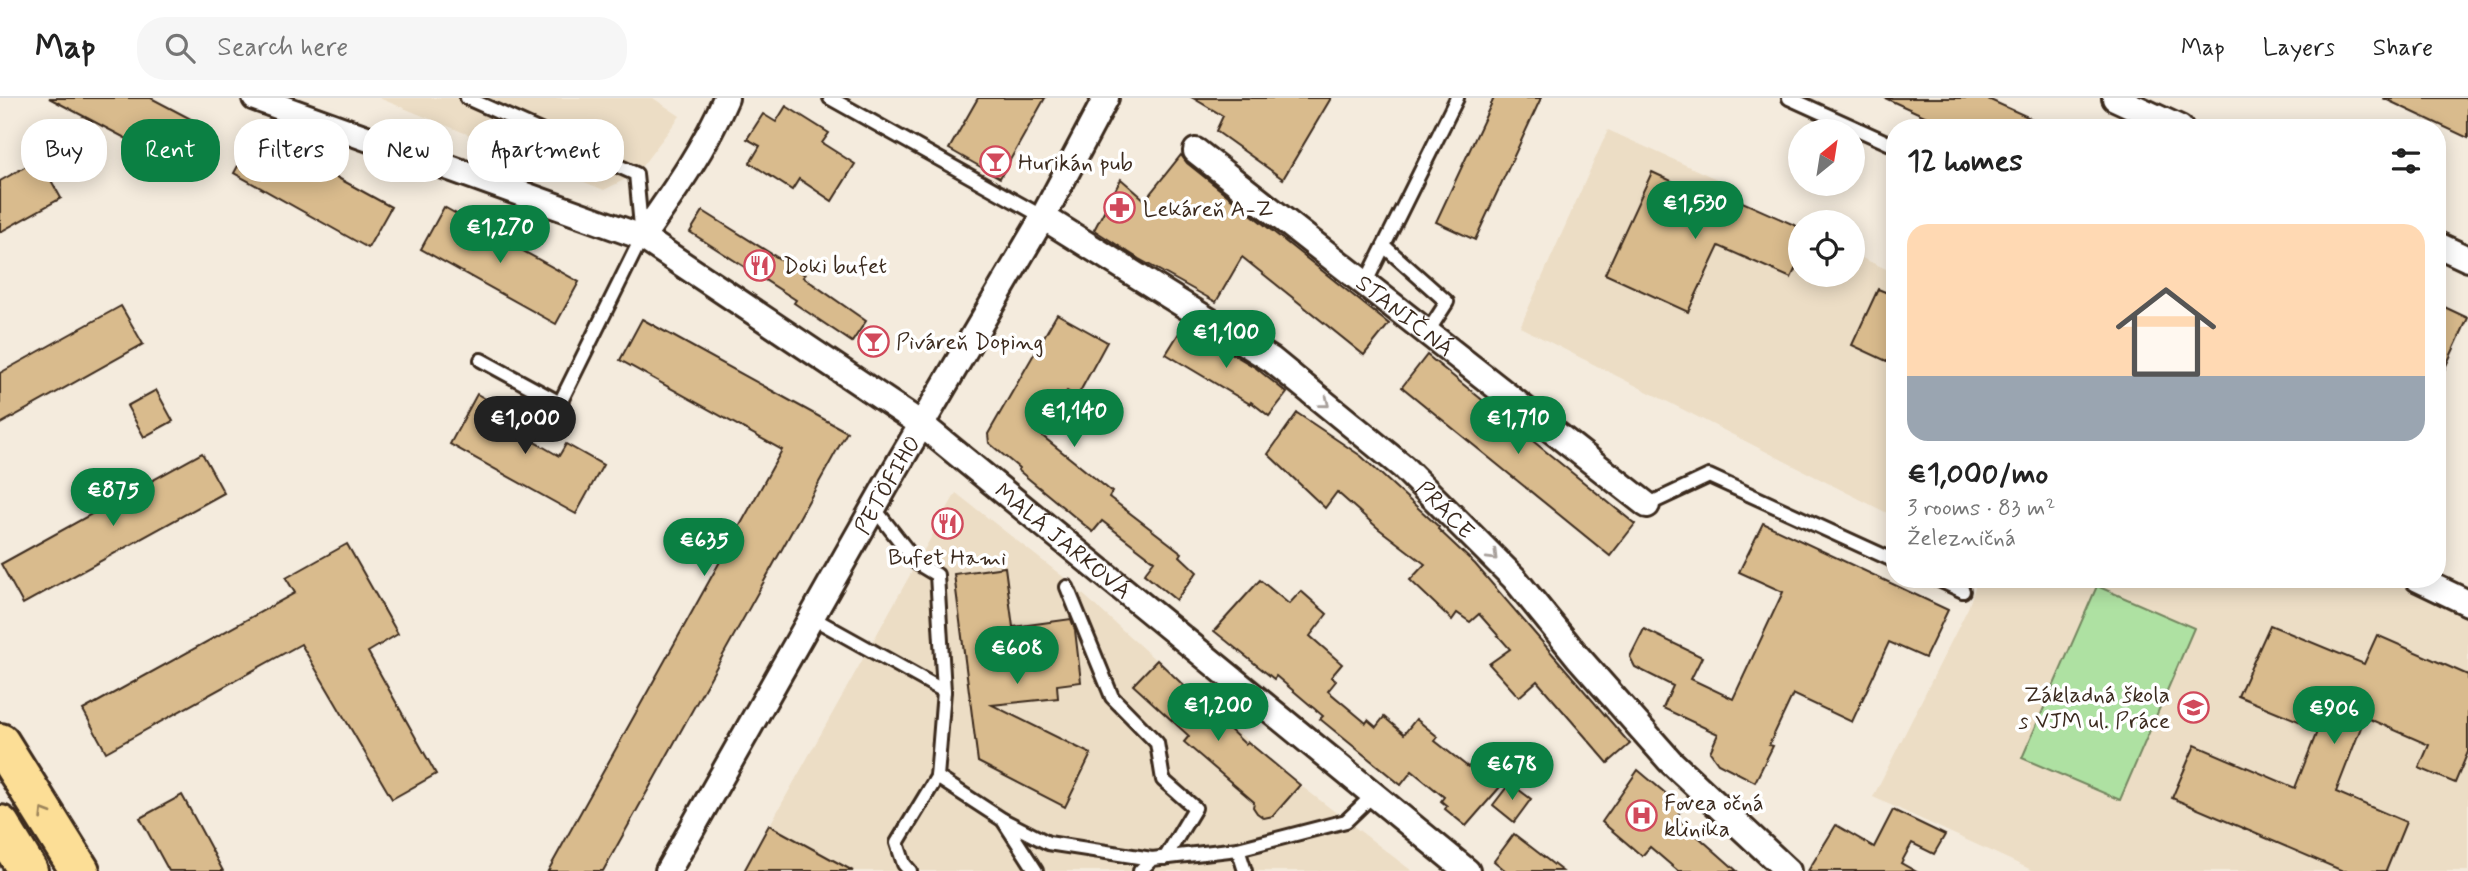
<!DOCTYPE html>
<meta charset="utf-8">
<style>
body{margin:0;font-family:Mynerve,sans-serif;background:#f6f6f6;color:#222;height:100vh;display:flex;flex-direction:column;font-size:26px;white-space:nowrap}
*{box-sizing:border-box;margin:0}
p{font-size:23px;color:#767676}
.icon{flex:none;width:38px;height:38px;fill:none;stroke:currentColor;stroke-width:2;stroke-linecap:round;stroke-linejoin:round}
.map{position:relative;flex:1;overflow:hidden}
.side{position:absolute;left:1886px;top:21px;width:560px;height:469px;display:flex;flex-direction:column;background:#fff;border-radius:28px;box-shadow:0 4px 18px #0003}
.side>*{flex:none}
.guide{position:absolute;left:21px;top:21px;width:665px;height:63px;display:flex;gap:14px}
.needle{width:46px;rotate:30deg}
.controls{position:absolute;left:1788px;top:21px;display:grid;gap:14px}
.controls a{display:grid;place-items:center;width:77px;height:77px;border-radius:50%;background:#fff;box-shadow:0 4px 18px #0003;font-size:35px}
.price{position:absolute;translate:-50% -60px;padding:0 16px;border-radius:24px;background:#0b8043;color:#fff;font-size:23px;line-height:46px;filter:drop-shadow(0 2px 4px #0008)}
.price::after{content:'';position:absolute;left:50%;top:42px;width:21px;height:16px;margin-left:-10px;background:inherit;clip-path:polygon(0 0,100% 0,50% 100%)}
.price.current{background:#222;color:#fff}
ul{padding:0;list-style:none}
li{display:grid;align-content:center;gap:14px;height:371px;padding:0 21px}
li span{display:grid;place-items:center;height:217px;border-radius:21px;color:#555}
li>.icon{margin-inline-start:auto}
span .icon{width:126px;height:126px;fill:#fffc;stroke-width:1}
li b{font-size:30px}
h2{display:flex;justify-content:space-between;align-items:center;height:84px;padding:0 21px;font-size:30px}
.chip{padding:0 24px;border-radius:28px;background:#fff;box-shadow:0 4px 18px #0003;font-size:24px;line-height:63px}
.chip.current{background:#0b8043;color:#fff}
header{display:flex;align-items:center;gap:42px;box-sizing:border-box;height:98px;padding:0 35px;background:#fff;border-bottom:2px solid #e0e0e0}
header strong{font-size:33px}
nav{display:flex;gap:38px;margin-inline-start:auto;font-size:24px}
.search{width:490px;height:63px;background:#f6f6f6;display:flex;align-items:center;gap:18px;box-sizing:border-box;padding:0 24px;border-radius:28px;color:#767676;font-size:26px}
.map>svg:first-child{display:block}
.built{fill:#ecddc5}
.green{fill:#aee1a2;stroke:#748660;stroke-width:2}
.building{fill:#d9bb8d;stroke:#3b2a1e;stroke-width:2}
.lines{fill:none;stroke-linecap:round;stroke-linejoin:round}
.service-casing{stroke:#3b2a1e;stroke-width:18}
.minor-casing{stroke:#3b2a1e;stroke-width:30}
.primary-casing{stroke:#3b2a1e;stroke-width:44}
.service{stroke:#fff;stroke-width:12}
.minor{stroke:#fff;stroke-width:24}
.primary{stroke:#fcde96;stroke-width:38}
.oneway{stroke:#a79f9a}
.oneway2{stroke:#9c845a}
.labels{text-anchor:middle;stroke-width:7;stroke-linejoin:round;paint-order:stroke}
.poi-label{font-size:23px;fill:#3b2a1e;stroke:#fff;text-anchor:start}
.street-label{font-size:23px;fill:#3b2a1e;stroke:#fff}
</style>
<header>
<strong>Map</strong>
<div class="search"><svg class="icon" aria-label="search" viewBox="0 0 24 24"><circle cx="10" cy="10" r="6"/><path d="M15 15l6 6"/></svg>Search here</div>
<nav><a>Map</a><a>Layers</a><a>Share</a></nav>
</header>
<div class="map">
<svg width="2468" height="773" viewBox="0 0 2468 773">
<rect width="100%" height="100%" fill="#f4ebdd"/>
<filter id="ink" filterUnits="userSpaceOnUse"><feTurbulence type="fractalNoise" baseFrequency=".0143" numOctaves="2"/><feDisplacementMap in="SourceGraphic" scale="14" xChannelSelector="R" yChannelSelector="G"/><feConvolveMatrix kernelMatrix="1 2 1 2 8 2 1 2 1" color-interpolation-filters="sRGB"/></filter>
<g filter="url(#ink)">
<g class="built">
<polygon points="379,0 653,0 680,18 636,76 604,92"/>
<polygon points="1608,32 1743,93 1738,102 1801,130 1801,177 1853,177 1853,156 1895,175 1895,419 1520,229"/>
<polygon points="956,395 1066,481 1200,602 1300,687 1412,773 744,773"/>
<polygon points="1978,481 2386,481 2468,519 2468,773 2034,773 1873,699 1968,510"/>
</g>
<polygon class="green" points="2097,488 2194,530 2120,702 2022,660"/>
<g class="building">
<polygon points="49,0 151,0 206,29 184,71"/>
<polygon points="978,0 1045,0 1000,80 949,51"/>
<polygon points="1193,0 1331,0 1283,81 1216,33 1223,18"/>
<polygon points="1494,0 1541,0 1475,142 1436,124"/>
<polygon points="1885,0 1986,0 2052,30 1951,30"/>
<polygon points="2383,0 2468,0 2468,40"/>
<polygon points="786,8 829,35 822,45 855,66 832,103 799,81 792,92 750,65 760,48 747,41 763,16 776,24"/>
<polygon points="256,35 391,109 368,150 234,75"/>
<polygon points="1181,57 1187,65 1389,226 1364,257 1242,159 1216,204 1139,161 1094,132 1121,81 1145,102"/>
<polygon points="39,61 61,100 0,134 0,83"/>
<polygon points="1652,74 1734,112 1738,102 1801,130 1801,159 1791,180 1719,148 1688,214 1605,176"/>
<polygon points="444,109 579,184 556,226 421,151"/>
<polygon points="703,113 805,177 803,179 866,223 852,244 794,205 796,202 690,134"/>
<polygon points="1878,191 1895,198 1895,267 1852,247"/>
<polygon points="2438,206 2468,220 2438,285"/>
<polygon points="121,208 143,246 0,326 0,275"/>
<polygon points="1057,216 1107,244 1077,299 1067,293 1035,332 1112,394 1109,399 1182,455 1180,458 1197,474 1176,502 1144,476 1154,463 1102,423 1093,434 1018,372 1019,370 989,345 988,336"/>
<polygon points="642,221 847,334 603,773 548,773 782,352 620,262"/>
<polygon points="1184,227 1256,270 1287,295 1269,318 1251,304 1250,306 1166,256"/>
<polygon points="1427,257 1635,426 1610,458 1402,289"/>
<polygon points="156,292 173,323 144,339 127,308"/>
<polygon points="477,296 514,317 507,329 540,347 559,358 566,346 603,367 576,416 450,346"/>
<polygon points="1297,315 1361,358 1439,429 1438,431 1475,466 1630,646 1608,665 1537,583 1519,599 1489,566 1510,551 1479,516 1470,524 1457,515 1452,522 1410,482 1425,466 1379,431 1337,394 1325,410 1268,356"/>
<polygon points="202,355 224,395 23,506 1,466"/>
<polygon points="1763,425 1948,512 1925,560 1889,544 1852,624 1793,596 1769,647 1773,648 1755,684 1718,665 1710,654 1718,636 1663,610 1673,588 1635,569 1630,559 1644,531 1702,559 1691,581 1733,601 1783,494 1739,474"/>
<polygon points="347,446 398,536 368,554 436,676 392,701 301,546 106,654 83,612 295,495 286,480"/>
<polygon points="1005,469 1013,529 1071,521 1075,532 1081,584 1057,587 1058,600 992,607 1091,656 1065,709 978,664 954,476"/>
<polygon points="1260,482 1289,506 1301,493 1327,516 1310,538 1342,566 1331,579 1336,583 1328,593 1366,625 1368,622 1376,629 1384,619 1404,636 1416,621 1438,639 1435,643 1468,669 1472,666 1500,689 1466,728 1445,711 1447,708 1441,703 1444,699 1412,673 1401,687 1320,621 1323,618 1276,578 1274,581 1214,533"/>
<polygon points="2270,527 2364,566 2377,537 2468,577 2468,654 2455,685 2419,670 2429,647 2365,619 2336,694 2406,724 2386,773 2343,773 2172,700 2195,647 2295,690 2318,631 2238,598"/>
<polygon points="1157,562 1245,646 1248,644 1300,687 1273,718 1264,720 1257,715 1253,709 1254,704 1184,644 1189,638 1133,587"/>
<polygon points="1638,672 1683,710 1676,719 1737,773 1678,773 1650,749 1642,758 1602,724"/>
<polygon points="1510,685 1531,701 1514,724 1493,707"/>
<polygon points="182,697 200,730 223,773 169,773 140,720"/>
<polygon points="1893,712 1945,737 1934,756 1912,745 1901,765 1915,773 1808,773 1836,727 1874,749"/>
<polygon points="769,727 853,773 744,773"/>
<polygon points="1514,736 1562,773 1506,773 1494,763"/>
</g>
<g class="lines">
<defs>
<g id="service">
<polyline points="467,0 636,76 642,139 560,305 481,262"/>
<polyline points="830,0 1043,119"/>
<polyline points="1789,0 1895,48"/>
<polyline points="1384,148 1447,204 1427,235"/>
<polyline points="1365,186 1457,0"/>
<polyline points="1647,407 1709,378 1895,463"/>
<polyline points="874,410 917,465 937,477 944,593 937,679 897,745 904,766 910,773"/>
<polyline points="1937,481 1963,493"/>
<polyline points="1067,489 1112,599 1157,645 1163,682 1195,710 1165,760"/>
<polyline points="811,519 944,593"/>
<polyline points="937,679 1003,722 1036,773"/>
<polyline points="1003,722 1048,745 1152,761"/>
<polyline points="1238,751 1245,773"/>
<polyline points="1140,773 1152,761 1238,751 1346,723 1373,697"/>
</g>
<g id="minor">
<path id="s1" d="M255,0L642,139L921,326L1467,773"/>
<polyline points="2115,0 2180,30"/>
<path id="s2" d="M1196,53L1647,407"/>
<path id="s3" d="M1043,119L1272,262L1403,369L1514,480L1578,559L1670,663L1788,773"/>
<path d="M642,139C673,95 705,50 726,0"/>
<polyline points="2438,147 2468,161"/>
<polyline points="2418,481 2468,505"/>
<path id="s4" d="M668,773L896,370L1043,119L1106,0"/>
</g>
<g id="primary">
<polyline points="0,645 80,773"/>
<polyline points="0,727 28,773"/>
</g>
</defs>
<use href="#service" class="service-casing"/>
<use href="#minor" class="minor-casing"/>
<use href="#primary" class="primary-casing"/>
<use href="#service" class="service"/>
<use href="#minor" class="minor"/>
<use href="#primary" class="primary"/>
</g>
<defs><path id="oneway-chevron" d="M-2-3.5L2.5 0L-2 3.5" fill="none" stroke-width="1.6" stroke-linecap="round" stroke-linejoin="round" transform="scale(1.75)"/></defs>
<g class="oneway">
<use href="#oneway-chevron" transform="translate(1325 305) rotate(39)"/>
<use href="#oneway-chevron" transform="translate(1493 458) rotate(45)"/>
</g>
<use class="oneway2" href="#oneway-chevron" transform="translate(44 715) rotate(-122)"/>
</g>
<defs>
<symbol id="bar-ring" viewBox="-11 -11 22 22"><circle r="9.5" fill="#fff" stroke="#d1495b" stroke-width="1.5"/><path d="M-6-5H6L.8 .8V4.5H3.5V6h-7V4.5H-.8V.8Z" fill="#d1495b"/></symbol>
<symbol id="pharmacy-ring" viewBox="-11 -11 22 22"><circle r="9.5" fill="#fff" stroke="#d1495b" stroke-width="1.5"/><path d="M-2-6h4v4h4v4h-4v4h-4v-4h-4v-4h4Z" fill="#d1495b"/></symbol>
<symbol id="restaurant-ring" viewBox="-11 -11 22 22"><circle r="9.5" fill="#fff" stroke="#d1495b" stroke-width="1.5"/><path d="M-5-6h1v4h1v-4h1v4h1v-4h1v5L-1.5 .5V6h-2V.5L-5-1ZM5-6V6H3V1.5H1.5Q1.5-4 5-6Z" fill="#d1495b"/></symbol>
<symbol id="school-ring" viewBox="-11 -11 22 22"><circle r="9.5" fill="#fff" stroke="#d1495b" stroke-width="1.5"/><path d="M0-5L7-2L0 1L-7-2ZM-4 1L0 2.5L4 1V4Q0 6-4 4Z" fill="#d1495b"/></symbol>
<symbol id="hospital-ring" viewBox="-11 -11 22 22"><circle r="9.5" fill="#fff" stroke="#d1495b" stroke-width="1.5"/><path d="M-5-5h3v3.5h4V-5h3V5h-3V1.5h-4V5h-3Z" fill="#d1495b"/></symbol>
</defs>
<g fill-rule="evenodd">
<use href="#bar-ring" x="978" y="46" width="35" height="35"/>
<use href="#pharmacy-ring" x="1102" y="92" width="35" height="35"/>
<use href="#restaurant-ring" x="742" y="150" width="35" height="35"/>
<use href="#bar-ring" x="856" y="226" width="35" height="35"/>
<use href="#restaurant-ring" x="930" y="408" width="35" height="35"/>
<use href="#school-ring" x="2176" y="592" width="35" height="35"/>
<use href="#hospital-ring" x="1624" y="700" width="35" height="35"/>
</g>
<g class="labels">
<g class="poi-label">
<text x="1018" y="72">Hurikán pub</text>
<text x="1143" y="118">Lekáreň A-Z</text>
<text x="783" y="175">Doki bufet</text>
<text x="896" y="251">Piváreň Doping</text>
<text x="947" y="467" text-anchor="middle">Bufet Hami</text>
<text x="2170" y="604" text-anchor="end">Základná škola<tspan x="2170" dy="26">s VJM ul. Práce</tspan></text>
<text x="1664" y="712">Fovea očná<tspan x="1664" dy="26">klinika</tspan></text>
</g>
<g class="street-label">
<text dy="8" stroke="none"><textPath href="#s2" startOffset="266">STANIČNÁ</textPath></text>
<text dy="8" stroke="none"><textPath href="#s4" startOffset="444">PETÖFIHO</textPath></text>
<text dy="8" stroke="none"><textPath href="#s3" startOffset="499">PRÁCE</textPath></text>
<text dy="8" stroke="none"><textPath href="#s1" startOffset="931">MALÁ JARKOVÁ</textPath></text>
</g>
</g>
</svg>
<div class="controls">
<a><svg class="needle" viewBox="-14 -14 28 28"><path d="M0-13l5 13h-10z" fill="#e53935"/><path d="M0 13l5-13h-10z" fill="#767676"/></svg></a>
<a><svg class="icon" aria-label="locate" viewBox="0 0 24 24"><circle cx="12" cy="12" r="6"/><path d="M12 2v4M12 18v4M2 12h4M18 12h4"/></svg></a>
</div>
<b class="price" style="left:1695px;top:143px">€1,530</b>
<b class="price" style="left:500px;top:167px">€1,270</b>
<b class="price" style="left:1226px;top:272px">€1,100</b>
<b class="price" style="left:1074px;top:351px">€1,140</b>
<b class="price current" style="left:525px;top:358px">€1,000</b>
<b class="price" style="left:1518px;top:358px">€1,710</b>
<b class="price" style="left:113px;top:430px">€875</b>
<b class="price" style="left:704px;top:480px">€635</b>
<b class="price" style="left:1017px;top:588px">€608</b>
<b class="price" style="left:1218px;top:645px">€1,200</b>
<b class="price" style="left:2334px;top:648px">€906</b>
<b class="price" style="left:1512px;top:704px">€678</b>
<div class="guide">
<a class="chip">Buy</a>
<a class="chip current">Rent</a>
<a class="chip">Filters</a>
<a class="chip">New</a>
<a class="chip">Apartment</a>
</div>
<section class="side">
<h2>12 homes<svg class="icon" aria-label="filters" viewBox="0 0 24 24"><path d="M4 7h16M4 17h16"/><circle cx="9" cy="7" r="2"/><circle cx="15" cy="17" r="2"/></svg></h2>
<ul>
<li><span style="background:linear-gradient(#ffd9b3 70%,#9aa5b1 0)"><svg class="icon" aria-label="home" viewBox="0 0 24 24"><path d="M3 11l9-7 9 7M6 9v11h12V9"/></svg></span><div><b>€1,000/mo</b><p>3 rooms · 83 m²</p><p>Železničná</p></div></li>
</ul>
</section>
</div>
